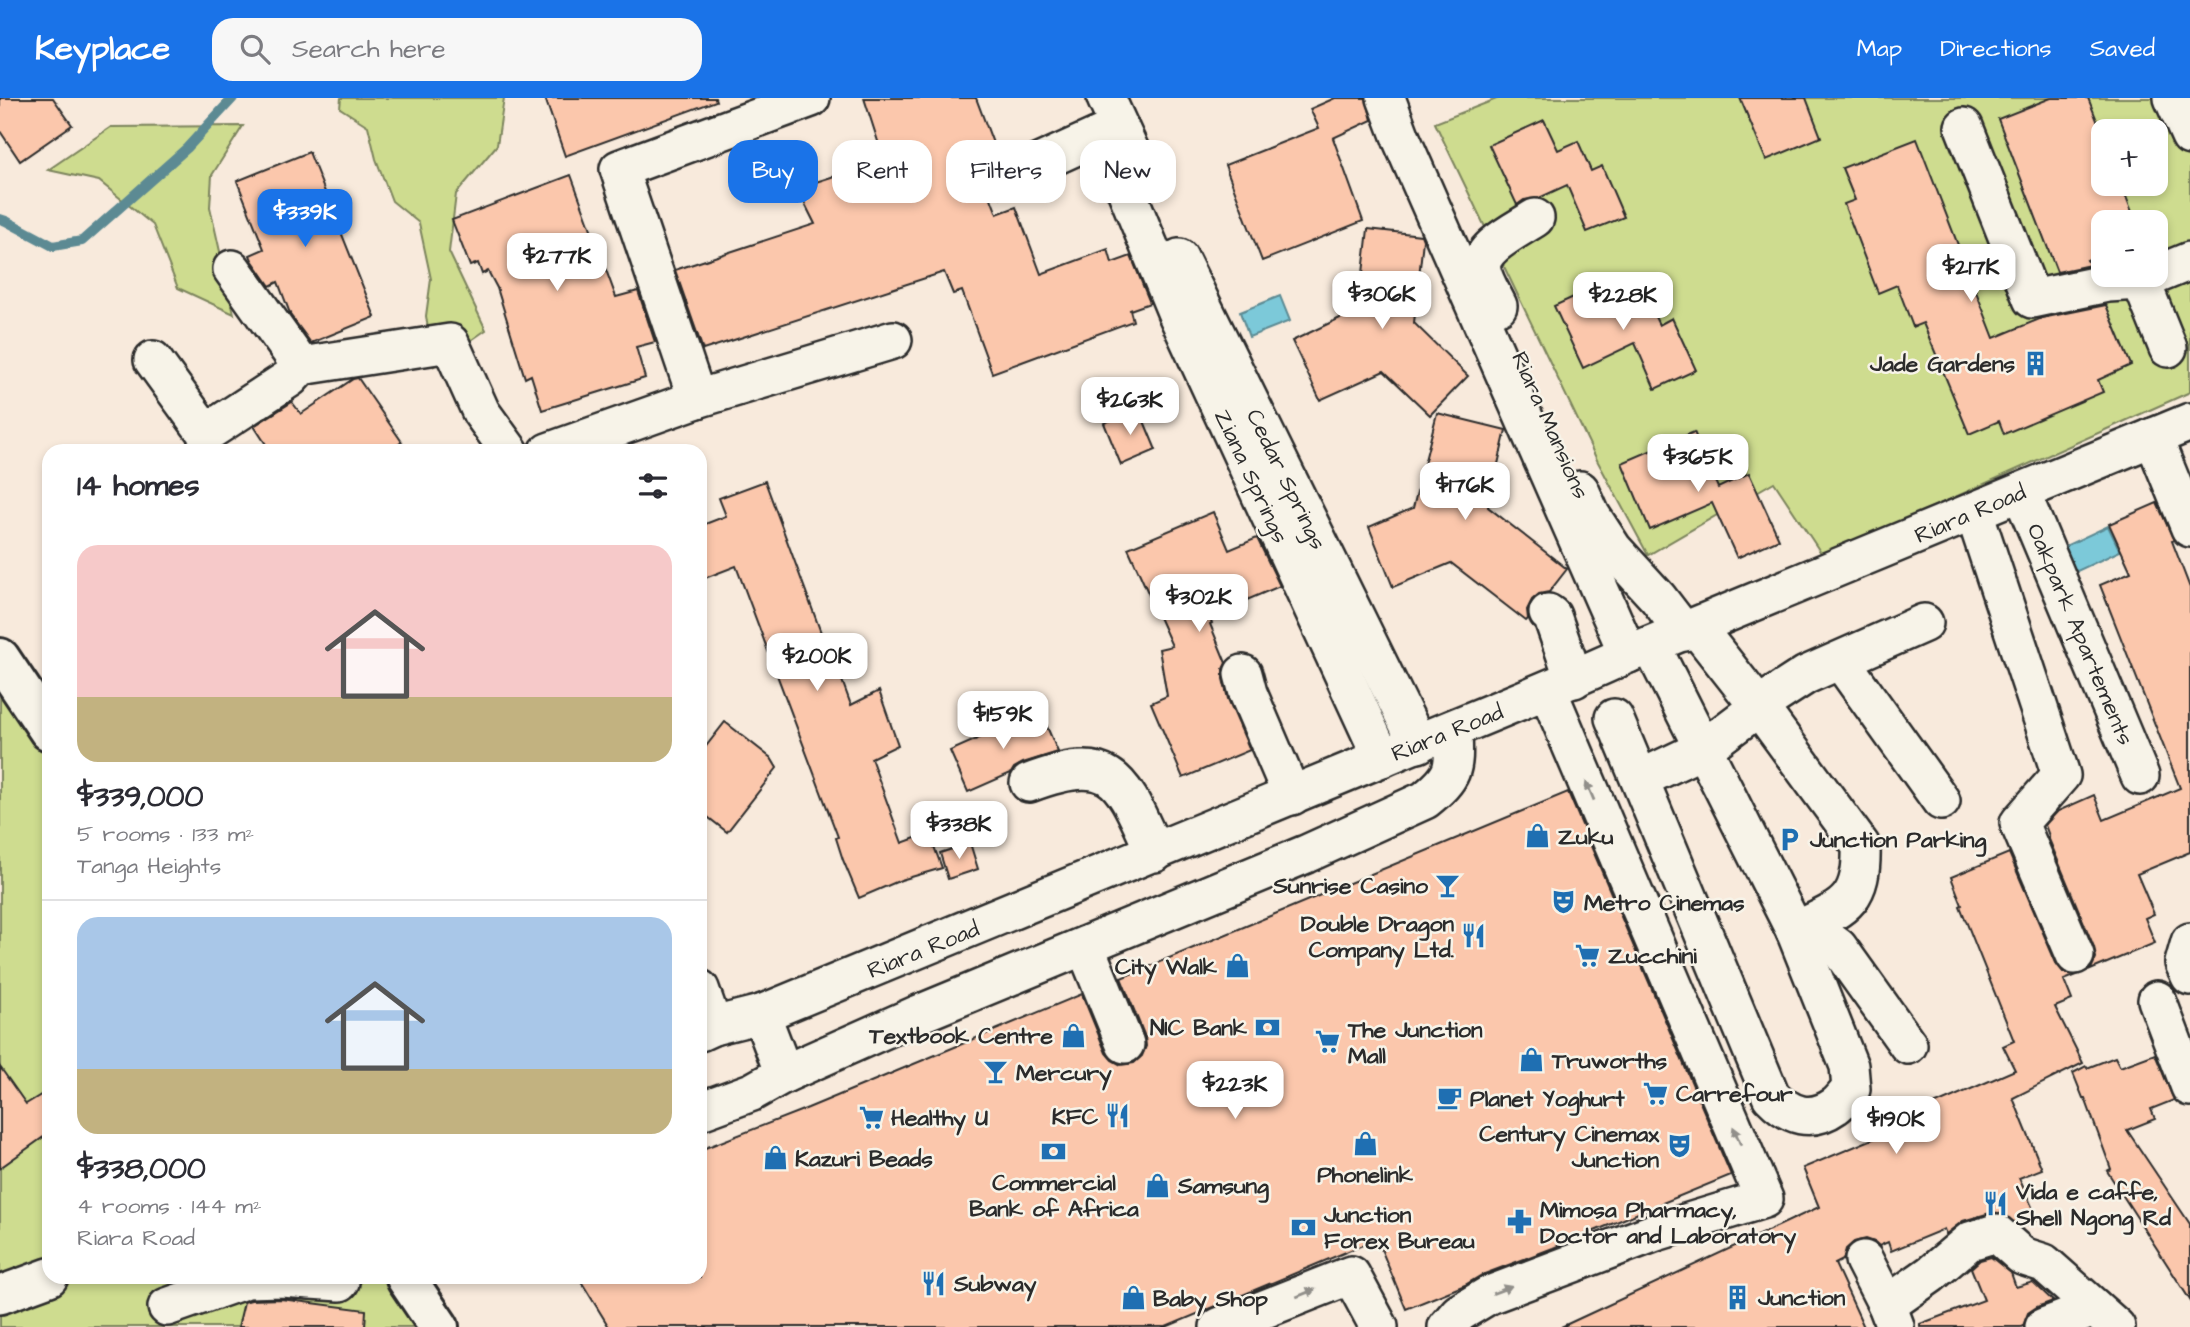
<!DOCTYPE html>
<meta charset="utf-8">
<style>
body{margin:0;font-family:"Architects Daughter",sans-serif;background:#f7f7f7;color:#2b2b33;height:100vh;display:flex;flex-direction:column;font-size:26px;white-space:nowrap}
*{box-sizing:border-box;margin:0}
p{font-size:23px;color:#7c7c81}
.icon{flex:none;width:38px;height:38px;fill:none;stroke:currentColor;stroke-width:2;stroke-linecap:round;stroke-linejoin:round}
.map{position:relative;flex:1;overflow:hidden}
.side{position:absolute;left:42px;top:346px;width:665px;height:840px;display:flex;flex-direction:column;background:#fff;border-radius:21px;box-shadow:0 4px 10px #0003}
.side>*{flex:none}
.banner{position:absolute;left:728px;top:42px;width:665px;height:63px;display:flex;gap:14px}
.controls{position:absolute;left:2091px;top:21px;display:grid;gap:14px}
.controls a{display:grid;place-items:center;width:77px;height:77px;border-radius:14px;background:#fff;box-shadow:0 4px 10px #0003;font-size:35px}
.price{position:absolute;translate:-50% -60px;padding:0 16px;border-radius:14px;background:#fff;color:#222;font-size:23px;line-height:46px;filter:drop-shadow(0 2px 4px #0008)}
.price::after{content:'';position:absolute;left:50%;top:42px;width:21px;height:16px;margin-left:-10px;background:inherit;clip-path:polygon(0 0,100% 0,50% 100%)}
.price.active{background:#1a73e8;color:#fff}
ul{padding:0;list-style:none}
li{display:grid;align-content:center;gap:14px;height:371px;padding:0 35px}
li+li{border-top:2px solid #e1e1e2}
li span{display:grid;place-items:center;height:217px;border-radius:21px;color:#555}
li>.icon{margin-inline-start:auto}
span .icon{width:126px;height:126px;fill:#fffc;stroke-width:1}
li b{font-size:30px}
h2{display:flex;justify-content:space-between;align-items:center;height:84px;padding:0 35px;font-size:30px}
.tag{padding:0 24px;border-radius:21px;background:#fff;box-shadow:0 4px 10px #0003;font-size:24px;line-height:63px}
.tag.active{background:#1a73e8;color:#fff}
header{display:flex;align-items:center;gap:42px;box-sizing:border-box;height:98px;padding:0 35px;background:#1a73e8;color:#fff}
header strong{font-size:33px}
nav{display:flex;gap:38px;margin-inline-start:auto;font-size:24px}
.search{width:490px;height:63px;background:#f7f7f7;display:flex;align-items:center;gap:18px;box-sizing:border-box;padding:0 24px;border-radius:21px;color:#7c7c81;font-size:26px}
.map>svg:first-child{display:block}
.green{fill:#cedc8f;stroke:#7c845d;stroke-width:2;fill-rule:evenodd}
.water{fill:#7bc9d9;stroke:#5b8a93;stroke-width:2}
.lines{fill:none;stroke-linecap:round;stroke-linejoin:round}
.stream{stroke:#5b8a93;stroke-width:10}
.building{fill:#fbc7ac;stroke:#2b2b2b;stroke-width:2}
.minor-casing{stroke:#2b2b2b;stroke-width:42}
.major-casing{stroke:#2b2b2b;stroke-width:44}
.minor{stroke:#f7f3e8;stroke-width:37}
.major{stroke:#f7f3e8;stroke-width:38}
.oneway{fill:#918f8a}
.labels{text-anchor:middle;stroke-width:5;stroke-linejoin:round;paint-order:stroke}
.poi-label{font-size:23px;font-weight:bold;fill:#2b2b2b;stroke:#f7f3e8;text-anchor:start}
.street-label{font-size:23px;fill:#2b2b2b;stroke:#f7f3e8}
</style>
<header>
<strong>Keyplace</strong>
<div class="search"><svg class="icon" aria-label="search" viewBox="0 0 24 24"><circle cx="10" cy="10" r="6"/><path d="M15 15l6 6"/></svg>Search here</div>
<nav><a>Map</a><a>Directions</a><a>Saved</a></nav>
</header>
<div class="map">
<svg width="2190" height="1229" viewBox="0 0 2190 1229">
<rect width="100%" height="100%" fill="#f8eadc"/>
<filter id="ink" filterUnits="userSpaceOnUse"><feTurbulence type="fractalNoise" baseFrequency=".0143" numOctaves="2"/><feDisplacementMap in="SourceGraphic" scale="14" xChannelSelector="R" yChannelSelector="G"/><feConvolveMatrix kernelMatrix="1 2 1 2 8 2 1 2 1" color-interpolation-filters="sRGB"/></filter>
<g filter="url(#ink)">
<g class="green">
<polygon points="341,0 504,0 497,47 456,96 449,154 486,232 434,268 426,218 431,181 419,125 392,103 376,61 368,28 340,10"/>
<path d="M1499,0H2190V294L1823,458L1774,384L1648,457L1598,364L1435,25ZM2104,33H2156V86H2104ZM2104,124H2156V177H2104Z"/>
<polygon points="243,28 212,77 210,109 234,216 178,190 153,127 99,83 48,72 111,29"/>
<polygon points="0,573 49,649 49,1180 385,1180 414,1229 0,1229"/>
</g>
<g class="water">
<polygon points="1280,198 1290,223 1249,239 1240,214"/>
<polygon points="2108,428 2120,453 2073,475 2061,450"/>
</g>
<g class="lines">
<polyline class="stream" points="0,121 6,123 53,148 82,143 187,50 233,0"/>
</g>
<g class="building">
<polygon points="0,0 53,0 72,27 20,63 0,33"/>
<polygon points="545,0 715,0 716,3 565,58"/>
<polygon points="864,0 976,0 997,56 977,63 997,116 1016,109 1041,176 1108,151 1112,165 1131,158 1150,205 1130,212 1133,223 992,275 962,193 953,196 944,174 703,252 675,172 815,126 797,90 884,62"/>
<polygon points="1335,0 1366,0 1372,22 1333,40 1363,123 1262,163 1225,67 1319,30 1310,11"/>
<polygon points="1740,0 1806,0 1821,39 1766,62"/>
<polygon points="2051,0 2088,0 2104,40 2104,86 2121,86 2136,124 2104,124 2104,155 2087,162 2090,167 2057,174 1998,21"/>
<polygon points="1544,22 1558,52 1578,43 1591,73 1602,68 1624,119 1587,134 1567,87 1539,100 1524,102 1517,107 1489,47"/>
<polygon points="1917,41 1994,240 2042,220 2106,207 2131,267 2098,282 2103,294 2004,336 1999,323 1969,336 1923,225 1913,229 1897,187 1878,195 1844,106 1855,102 1842,70"/>
<polygon points="309,54 375,219 311,245 291,218 278,184 270,188 252,162 250,157 264,151 237,83"/>
<polygon points="571,77 616,199 638,193 655,244 636,249 645,280 542,312 531,277 525,280 497,190 488,173 482,176 478,165 470,168 452,122"/>
<polygon points="1368,131 1421,137 1423,142 1414,225 1468,278 1430,317 1384,273 1320,302 1292,243 1359,211"/>
<polygon points="1617,179 1632,210 1647,202 1659,227 1672,220 1696,272 1655,291 1635,245 1583,270 1554,208"/>
<polygon points="358,280 402,344 387,354 271,354 254,328 292,304 301,316 353,281"/>
<polygon points="1139,311 1156,352 1121,367 1104,325"/>
<polygon points="1437,315 1506,332 1488,409 1567,471 1549,494 1539,496 1532,502 1527,512 1528,521 1526,523 1451,465 1393,489 1369,429 1413,410"/>
<polygon points="1694,334 1718,390 1749,375 1779,441 1737,460 1712,405 1650,432 1622,365"/>
<polygon points="765,383 837,578 840,577 851,607 879,593 898,647 871,660 902,745 929,735 942,770 901,782 859,800 843,762 836,740 838,739 736,468 700,482 700,428 726,418 719,400"/>
<polygon points="2157,405 2174,442 2172,443 2190,490 2190,754 2137,776 2154,816 2145,820 2155,845 2088,873 2092,869 2096,860 2094,849 2048,739 2049,738 2045,727 2058,713 2094,697 2104,722 2180,690 2100,487 2131,474 2109,426"/>
<polygon points="1213,414 1229,452 1257,440 1280,488 1209,518 1212,525 1210,526 1226,565 1223,571 1223,581 1228,601 1250,652 1183,680 1151,605 1167,598 1159,551 1172,548 1128,450"/>
<polygon points="1040,613 1058,654 1023,665 1014,670 1011,675 968,694 950,653"/>
<polygon points="725,624 771,660 777,670 727,734 700,713 700,656"/>
<polygon points="1568,694 1731,1077 1553,1150 1482,1177 1465,1187 1406,1211 1377,1141 1166,1229 609,1229 579,1180 700,1180 700,1052 808,1010 1082,896 1106,955 1112,962 1121,967 1134,965 1142,958 1146,948 1145,939 1121,880"/>
<polygon points="970,745 978,771 948,781 940,755"/>
<polygon points="2009,755 2056,865 2063,874 2077,877 2064,882 2072,902 2055,909 2083,965 2013,1000 2042,1071 2019,1080 2038,1122 2021,1129 2001,1115 1990,1115 1963,1123 1946,1136 1944,1131 1891,1153 1888,1144 1879,1148 1875,1144 1866,1141 1854,1144 1846,1151 1843,1162 1835,1166 1864,1229 1561,1229 1819,1109 1803,1070 1909,1026 1906,1019 2015,972 2003,948 2014,943 1960,808 1962,807 1951,779"/>
<polygon points="2155,956 2174,1002 2151,1011 2155,1021 2127,1032 2190,1126 2190,1202 2107,1073 2111,1071 2085,1000 2083,1000 2073,975 2086,968 2087,970 2115,959 2120,969"/>
<polygon points="0,969 26,1006 49,992 49,1035 0,1070"/>
<polygon points="1991,1159 2011,1175 2016,1189 2033,1184 2053,1203 2037,1209 2028,1215 2023,1228 2021,1229 1920,1229 1920,1226 1984,1202 1971,1170 1980,1162"/>
<polygon points="281,1201 366,1212 365,1229 238,1229 244,1204 251,1202"/>
</g>
<g class="lines">
<defs>
<g id="minor">
<polyline points="1106,0 1133,59"/>
<polyline points="1386,0 1401,40 1628,556"/>
<polyline points="2173,0 2190,38"/>
<polyline points="1964,29 2032,201 2108,185 2141,183 2190,163"/>
<polyline points="1006,80 1103,36 1177,216 1382,660"/>
<polyline points="1179,160 1418,646"/>
<polyline points="232,171 301,268"/>
<polyline points="2141,183 2168,250"/>
<path d="M1498,208C1493,197 1484,184 1482,172C1477,150 1519,131 1535,120"/>
<polyline points="153,262 206,335 290,280 301,268 450,245 481,314 510,354"/>
<polyline points="697,301 619,71 811,0"/>
<polyline points="2153,339 2190,430"/>
<polyline points="548,354 697,301 893,242"/>
<polyline points="1580,392 1591,417 1613,451 1658,500 1684,534"/>
<polyline points="2021,394 2140,678"/>
<polyline points="1974,414 2061,677 2019,725 2075,857"/>
<polyline points="1548,515 1552,518 1574,581"/>
<path d="M1696,529L1759,609L1861,748C1863,806 1842,810 1795,833"/>
<polyline points="1841,563 1941,703"/>
<polyline points="1243,576 1248,595 1292,698"/>
<path d="M1614,620L1771,998C1790,1018 1811,1025 1835,1008C1841,1004 1846,996 1851,991L1849,968L1795,833L1651,547"/>
<polyline points="1640,681 1703,651 1772,599 1806,577 1924,525"/>
<path d="M1029,685C1116,652 1122,684 1155,755"/>
<polyline points="1795,833 1820,836 1838,849 1908,947"/>
<polyline points="2190,844 2184,865 2190,878"/>
<polyline points="1085,848 1125,946"/>
<polyline points="700,891 713,928"/>
<polyline points="2157,902 2190,989"/>
<polyline points="761,916 784,976"/>
<path d="M700,934L713,928L761,916C967,832 1173,748 1379,661C1462,626 1546,594 1628,556L2190,324"/>
<path d="M700,1013L752,994L784,976L919,916L1306,756L1425,702C1457,676 1454,670 1453,631"/>
<polyline points="1864,1162 1887,1207 1895,1228"/>
<polyline points="0,1197 49,1179"/>
<polyline points="1887,1207 1931,1176 1970,1143 1996,1135 2022,1158 2044,1165 2116,1229"/>
<polyline points="167,1209 247,1181 281,1180 340,1184"/>
<polyline points="1219,1229 1351,1177 1379,1229"/>
<polyline points="1447,1229 1459,1215 1489,1197 1656,1134 1764,1101 1548,593"/>
<polyline points="2044,1229 2094,1210"/>
</g>
<g id="major">
<polyline points="0,560 49,633"/>
<polyline points="406,1180 439,1229"/>
</g>
</defs>
<use href="#minor" class="minor-casing"/>
<use href="#major" class="major-casing"/>
<use href="#minor" class="minor"/>
<use href="#major" class="major"/>
</g>
<defs><path id="oneway-solid" d="M-6-.8H1V-3.2L6.5 0L1 3.2V.8H-6Z" transform="scale(1.75)"/></defs>
<g class="oneway">
<use href="#oneway-solid" transform="translate(1590 693) rotate(-113)"/>
<use href="#oneway-solid" transform="translate(1737 1038) rotate(-113)"/>
<use href="#oneway-solid" transform="translate(1502 1192) rotate(-21)"/>
<use href="#oneway-solid" transform="translate(1306 1195) rotate(-22)"/>
</g>
</g>
<defs>
<symbol id="building-bare" viewBox="-9 -9 18 18"><path d="M-4-6H4V6H1V3H-1V6H-4ZM-2.5-4.3h1.7v1.8h-1.7ZM.8-4.3h1.7v1.8H.8ZM-2.5-1h1.7V.8h-1.7ZM.8-1h1.7V.8H.8Z" fill="#1f6fb2" stroke="#f7f3e8" stroke-width="2.5" paint-order="stroke"/></symbol>
<symbol id="shop-bare" viewBox="-9 -9 18 18"><path d="M-5-2.5h2.3a2.7 3.5 0 0 1 5.4 0H5L5.5 6h-11ZM-1.5-2.5h3a1.5 2.3 0 0 0-3 0Z" fill="#1f6fb2" stroke="#f7f3e8" stroke-width="2.5" paint-order="stroke"/></symbol>
<symbol id="parking-bare" viewBox="-9 -9 18 18"><path d="M-3.5-5.5H1a3.5 3.5 0 0 1 0 7H-1V5.5H-3.5ZM-1-3.4V-.6H.8a1.4 1.4 0 0 0 0-2.8Z" fill="#1f6fb2" stroke="#f7f3e8" stroke-width="2.5" paint-order="stroke"/></symbol>
<symbol id="bar-bare" viewBox="-9 -9 18 18"><path d="M-6-5H6L.8 .8V4.5H3.5V6h-7V4.5H-.8V.8Z" fill="#1f6fb2" stroke="#f7f3e8" stroke-width="2.5" paint-order="stroke"/></symbol>
<symbol id="theatre-bare" viewBox="-9 -9 18 18"><path d="M-5-5.5Q0-4 5-5.5V0Q5 5 0 6Q-5 5-5 0ZM-3.3-2.5H-1v1.5H-3.3ZM1-2.5H3.3v1.5H1ZM-2.8 1Q0 5.5 2.8 1Z" fill="#1f6fb2" stroke="#f7f3e8" stroke-width="2.5" paint-order="stroke"/></symbol>
<symbol id="restaurant-bare" viewBox="-9 -9 18 18"><path d="M-5-6h1v4h1v-4h1v4h1v-4h1v5L-1.5 .5V6h-2V.5L-5-1ZM5-6V6H3V1.5H1.5Q1.5-4 5-6Z" fill="#1f6fb2" stroke="#f7f3e8" stroke-width="2.5" paint-order="stroke"/></symbol>
<symbol id="supermarket-bare" viewBox="-9 -9 18 18"><path d="M-6-5.5h2.5l.6 2H6L4.5 2H-2.5L-4.4-4H-6ZM-1.5 3.2a1.3 1.3 0 1 0 .1 0ZM3 3.2a1.3 1.3 0 1 0 .1 0Z" fill="#1f6fb2" stroke="#f7f3e8" stroke-width="2.5" paint-order="stroke"/></symbol>
<symbol id="bank-bare" viewBox="-9 -9 18 18"><path d="M-6-4H6V4H-6ZM0-2.3a2.3 2.3 0 1 0 0 4.6a2.3 2.3 0 1 0 0-4.6Z" fill="#1f6fb2" stroke="#f7f3e8" stroke-width="2.5" paint-order="stroke"/></symbol>
<symbol id="cafe-bare" viewBox="-9 -9 18 18"><path d="M-5.5-4.5H6V0H3Q3 3.5 0 3.5H-2.5Q-5.5 3.5-5.5 0ZM3-3.2v2h1.7v-2ZM-6 4.5H4V6H-6Z" fill="#1f6fb2" stroke="#f7f3e8" stroke-width="2.5" paint-order="stroke"/></symbol>
<symbol id="pharmacy-bare" viewBox="-9 -9 18 18"><path d="M-2-6h4v4h4v4h-4v4h-4v-4h-4v-4h4Z" fill="#1f6fb2" stroke="#f7f3e8" stroke-width="2.5" paint-order="stroke"/></symbol>
</defs>
<g fill-rule="evenodd">
<use href="#building-bare" x="2018" y="248" width="35" height="35"/>
<use href="#shop-bare" x="1520" y="720" width="35" height="35"/>
<use href="#parking-bare" x="1772" y="724" width="35" height="35"/>
<use href="#bar-bare" x="1430" y="770" width="35" height="35"/>
<use href="#theatre-bare" x="1546" y="786" width="35" height="35"/>
<use href="#restaurant-bare" x="1456" y="820" width="35" height="35"/>
<use href="#supermarket-bare" x="1570" y="840" width="35" height="35"/>
<use href="#shop-bare" x="1220" y="850" width="35" height="35"/>
<use href="#bank-bare" x="1250" y="912" width="35" height="35"/>
<use href="#shop-bare" x="1056" y="920" width="35" height="35"/>
<use href="#supermarket-bare" x="1310" y="926" width="35" height="35"/>
<use href="#shop-bare" x="1514" y="944" width="35" height="35"/>
<use href="#bar-bare" x="978" y="956" width="35" height="35"/>
<use href="#supermarket-bare" x="1638" y="978" width="35" height="35"/>
<use href="#cafe-bare" x="1432" y="982" width="35" height="35"/>
<use href="#restaurant-bare" x="1100" y="1000" width="35" height="35"/>
<use href="#supermarket-bare" x="854" y="1002" width="35" height="35"/>
<use href="#shop-bare" x="1348" y="1028" width="35" height="35"/>
<use href="#theatre-bare" x="1662" y="1030" width="35" height="35"/>
<use href="#bank-bare" x="1036" y="1036" width="35" height="35"/>
<use href="#shop-bare" x="758" y="1042" width="35" height="35"/>
<use href="#shop-bare" x="1140" y="1070" width="35" height="35"/>
<use href="#restaurant-bare" x="1978" y="1088" width="35" height="35"/>
<use href="#pharmacy-bare" x="1502" y="1106" width="35" height="35"/>
<use href="#bank-bare" x="1286" y="1112" width="35" height="35"/>
<use href="#restaurant-bare" x="916" y="1168" width="35" height="35"/>
<use href="#building-bare" x="1720" y="1182" width="35" height="35"/>
<use href="#shop-bare" x="1116" y="1182" width="35" height="35"/>
</g>
<g class="labels">
<g class="poi-label">
<text x="2015" y="273" text-anchor="end">Jade Gardens</text>
<text x="1558" y="746">Zuku</text>
<text x="1810" y="749">Junction Parking</text>
<text x="1428" y="795" text-anchor="end">Sunrise Casino</text>
<text x="1584" y="812">Metro Cinemas</text>
<text x="1454" y="833" text-anchor="end">Double Dragon<tspan x="1454" dy="26">Company Ltd.</tspan></text>
<text x="1608" y="865">Zucchini</text>
<text x="1217" y="876" text-anchor="end">City Walk</text>
<text x="1247" y="937" text-anchor="end">NIC Bank</text>
<text x="1348" y="939">The Junction<tspan x="1348" dy="26">Mall</tspan></text>
<text x="1053" y="945" text-anchor="end">Textbook Centre</text>
<text x="1552" y="970">Truworths</text>
<text x="1016" y="982">Mercury</text>
<text x="1676" y="1003">Carrefour</text>
<text x="1470" y="1008">Planet Yoghurt</text>
<text x="1098" y="1026" text-anchor="end">KFC</text>
<text x="891" y="1027">Healthy U</text>
<text x="1659" y="1043" text-anchor="end">Century Cinemax<tspan x="1659" dy="26">Junction</tspan></text>
<text x="795" y="1068">Kazuri Beads</text>
<text x="1365" y="1084" text-anchor="middle">Phonelink</text>
<text x="1054" y="1092" text-anchor="middle">Commercial<tspan x="1054" dy="26">Bank of Africa</tspan></text>
<text x="1178" y="1095">Samsung</text>
<text x="2016" y="1101">Vida e caffe,<tspan x="2016" dy="26">Shell Ngong Rd</tspan></text>
<text x="1540" y="1119">Mimosa Pharmacy,<tspan x="1540" dy="26">Doctor and Laboratory</tspan></text>
<text x="1324" y="1124">Junction<tspan x="1324" dy="26">Forex Bureau</tspan></text>
<text x="954" y="1193">Subway</text>
<text x="1758" y="1207">Junction</text>
<text x="1153" y="1208">Baby Shop</text>
</g>
<g class="street-label">
<text transform="translate(1551 327) rotate(66)" y="8">Riara Mansions</text>
<text transform="translate(1252 378) rotate(65)" y="8">Ziana Springs</text>
<text transform="translate(1287 381) rotate(64)" y="8">Cedar Springs</text>
<text transform="translate(1970 415) rotate(-23)" y="8">Riara Road</text>
<text transform="translate(2081 536) rotate(67)" y="8">Oakpark Apartements</text>
<text transform="translate(1447 634) rotate(-22)" y="8">Riara Road</text>
<text transform="translate(923 851) rotate(-22)" y="8">Riara Road</text>
</g>
</g>
</svg>
<div class="controls">
<a>+</a>
<a>−</a>
</div>
<b class="price active" style="left:305px;top:151px">$339K</b>
<b class="price" style="left:557px;top:195px">$277K</b>
<b class="price" style="left:1971px;top:206px">$217K</b>
<b class="price" style="left:1382px;top:233px">$306K</b>
<b class="price" style="left:1623px;top:234px">$228K</b>
<b class="price" style="left:1130px;top:339px">$263K</b>
<b class="price" style="left:1698px;top:396px">$365K</b>
<b class="price" style="left:1465px;top:424px">$176K</b>
<b class="price" style="left:1199px;top:536px">$302K</b>
<b class="price" style="left:817px;top:595px">$200K</b>
<b class="price" style="left:1003px;top:653px">$159K</b>
<b class="price" style="left:959px;top:763px">$338K</b>
<b class="price" style="left:1235px;top:1023px">$223K</b>
<b class="price" style="left:1896px;top:1058px">$190K</b>
<div class="banner">
<a class="tag active">Buy</a>
<a class="tag">Rent</a>
<a class="tag">Filters</a>
<a class="tag">New</a>
</div>
<section class="side">
<h2>14 homes<svg class="icon" aria-label="filters" viewBox="0 0 24 24"><path d="M4 7h16M4 17h16"/><circle cx="9" cy="7" r="2"/><circle cx="15" cy="17" r="2"/></svg></h2>
<ul>
<li><span style="background:linear-gradient(#f6c9c9 70%,#c2b280 0)"><svg class="icon" aria-label="home" viewBox="0 0 24 24"><path d="M3 11l9-7 9 7M6 9v11h12V9"/></svg></span><div><b>$339,000</b><p>5 rooms · 133 m²</p><p>Tanga Heights</p></div></li>
<li><span style="background:linear-gradient(#a9c7e8 70%,#c2b280 0)"><svg class="icon" aria-label="home" viewBox="0 0 24 24"><path d="M3 11l9-7 9 7M6 9v11h12V9"/></svg></span><div><b>$338,000</b><p>4 rooms · 144 m²</p><p>Riara Road</p></div></li>
</ul>
</section>
</div>
